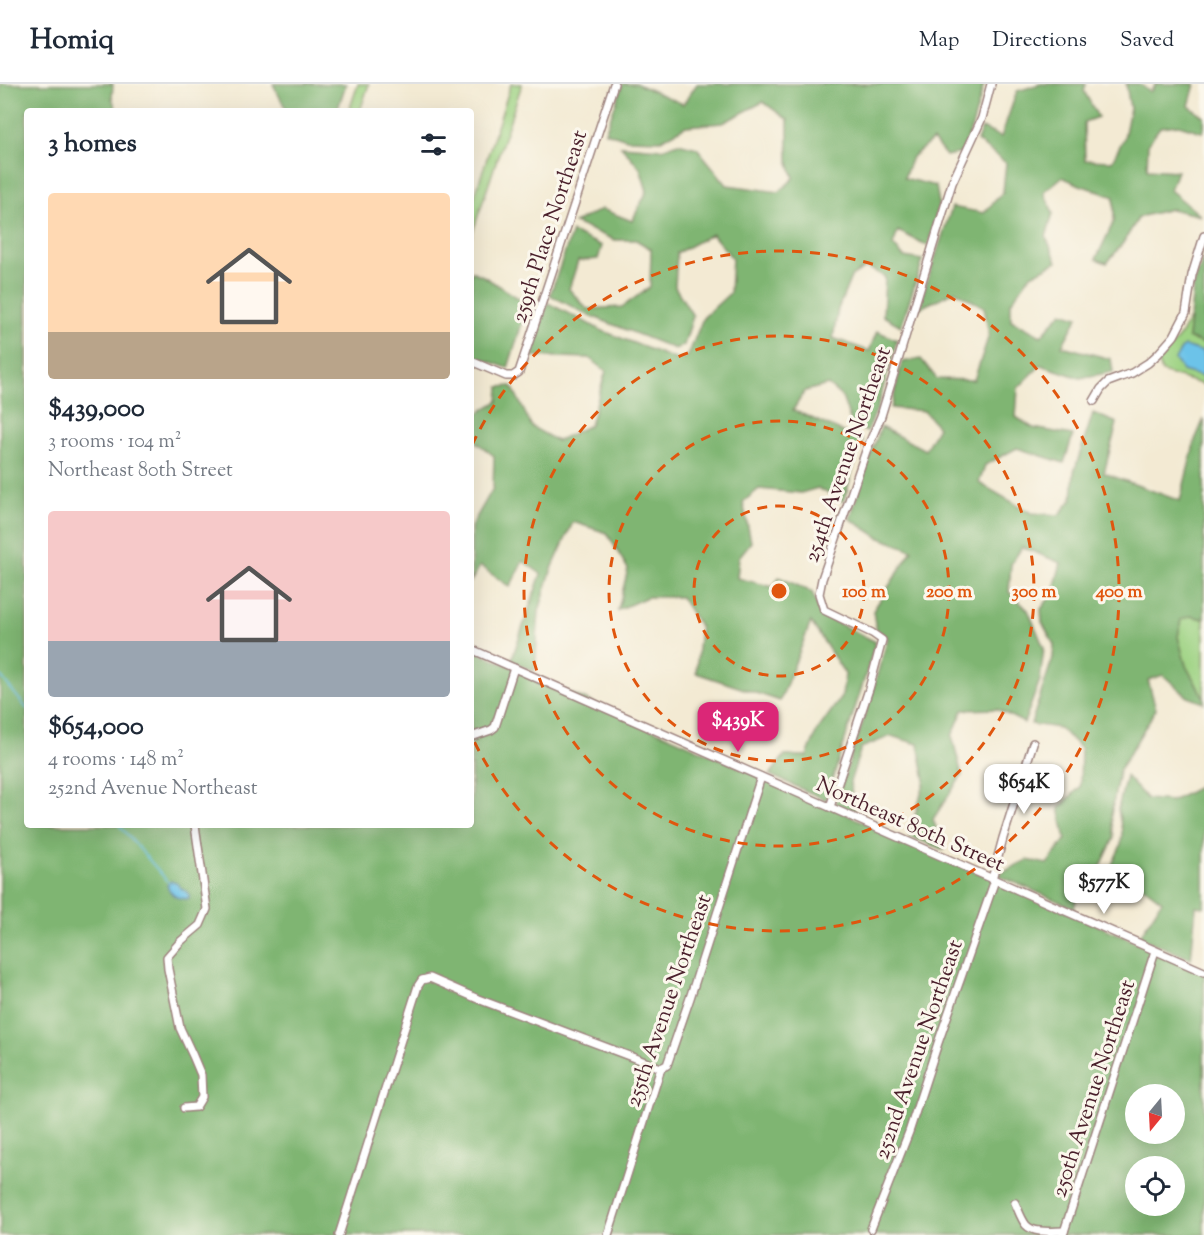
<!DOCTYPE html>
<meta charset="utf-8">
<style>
body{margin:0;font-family:"Sorts Mill Goudy",serif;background:#f6f6f7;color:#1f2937;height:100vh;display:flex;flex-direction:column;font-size:22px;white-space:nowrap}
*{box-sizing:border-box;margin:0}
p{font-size:20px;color:#747a83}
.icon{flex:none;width:33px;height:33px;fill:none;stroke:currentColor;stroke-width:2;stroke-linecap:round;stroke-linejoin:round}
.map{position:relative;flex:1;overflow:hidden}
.details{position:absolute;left:24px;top:24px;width:450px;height:720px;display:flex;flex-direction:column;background:#fff;border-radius:6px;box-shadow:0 6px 24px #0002}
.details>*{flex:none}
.needle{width:39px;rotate:198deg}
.fabs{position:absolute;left:1125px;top:1000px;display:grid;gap:12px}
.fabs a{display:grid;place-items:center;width:60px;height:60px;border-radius:50%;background:#fff;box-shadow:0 6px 24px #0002;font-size:30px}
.price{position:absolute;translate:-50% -51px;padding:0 14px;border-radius:12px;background:#fff;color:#222;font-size:20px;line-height:39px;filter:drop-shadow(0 2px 3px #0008)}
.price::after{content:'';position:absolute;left:50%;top:36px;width:18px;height:14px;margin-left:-9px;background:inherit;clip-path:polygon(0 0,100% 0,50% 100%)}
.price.on{background:#db2777;color:#fff}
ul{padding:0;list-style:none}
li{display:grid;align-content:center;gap:12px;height:318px;padding:0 24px}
li span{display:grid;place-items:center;height:186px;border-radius:6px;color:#555}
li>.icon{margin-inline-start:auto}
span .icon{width:108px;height:108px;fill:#fffc;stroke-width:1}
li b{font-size:26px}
h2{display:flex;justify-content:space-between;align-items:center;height:72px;padding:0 24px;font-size:26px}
header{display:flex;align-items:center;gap:36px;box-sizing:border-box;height:84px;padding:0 30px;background:#fff;border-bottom:2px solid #e0e1e3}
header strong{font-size:28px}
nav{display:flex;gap:33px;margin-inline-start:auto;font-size:21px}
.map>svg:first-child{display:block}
.green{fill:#9fd384;stroke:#747958;stroke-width:1.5}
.forest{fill:#7fb572;stroke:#646a4e;stroke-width:1.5;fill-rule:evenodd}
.water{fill:#6cc3e9;stroke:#5b718a;stroke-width:1.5}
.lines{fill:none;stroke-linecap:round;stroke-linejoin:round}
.stream{stroke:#6cc3e9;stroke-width:1.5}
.minor-casing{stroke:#9e847f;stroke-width:10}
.minor{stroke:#fff;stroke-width:7}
.ring{fill:none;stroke:#e0560e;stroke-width:3;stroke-dasharray:10 8}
.labels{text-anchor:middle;stroke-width:6;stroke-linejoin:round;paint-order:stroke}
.street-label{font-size:22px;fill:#4a1f2b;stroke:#fbf7ec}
.centre{fill:#e0560e;stroke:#fbf7ec;stroke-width:3}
.ring-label{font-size:18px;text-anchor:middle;font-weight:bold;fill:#e0560e;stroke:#fbf7ec;stroke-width:6;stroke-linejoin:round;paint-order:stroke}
</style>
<header>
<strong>Homiq</strong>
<nav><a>Map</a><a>Directions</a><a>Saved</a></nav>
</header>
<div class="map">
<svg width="1204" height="1151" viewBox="0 0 1204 1151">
<rect width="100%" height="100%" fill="#fbf7ec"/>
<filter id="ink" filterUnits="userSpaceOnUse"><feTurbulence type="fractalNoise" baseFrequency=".0167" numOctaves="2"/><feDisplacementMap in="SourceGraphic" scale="12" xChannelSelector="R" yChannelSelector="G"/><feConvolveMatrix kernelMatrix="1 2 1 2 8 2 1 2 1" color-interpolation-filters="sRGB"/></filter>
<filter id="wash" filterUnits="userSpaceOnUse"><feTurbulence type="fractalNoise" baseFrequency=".008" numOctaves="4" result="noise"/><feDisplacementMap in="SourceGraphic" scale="24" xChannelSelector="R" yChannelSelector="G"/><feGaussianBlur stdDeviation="1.35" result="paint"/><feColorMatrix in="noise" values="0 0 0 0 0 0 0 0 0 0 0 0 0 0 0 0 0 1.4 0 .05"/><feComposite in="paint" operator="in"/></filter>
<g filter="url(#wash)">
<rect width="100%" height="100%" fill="#f3ead3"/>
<g class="green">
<polygon points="358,0 369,0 360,27 349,27"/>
<polygon points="511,0 522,0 471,153 471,123"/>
<polygon points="1190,233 1188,254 1204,260 1204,301 1162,288 1158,278 1180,252"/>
<polygon points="1191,532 1204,535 1204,614 1186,582 1178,553 1181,535"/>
</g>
<g class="forest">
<path d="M0,0H113L112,14L117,27H27V741H471V565L1204,888V1151H0ZM1136,1011H1174V1050H1136ZM1136,1083H1174V1122H1136Z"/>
<polygon points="273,0 346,0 337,27 287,27"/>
<polygon points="623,0 637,0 683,20 697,0 984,0 972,43 961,69 946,72 933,56 912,73 904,94 936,102 939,120 928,162 898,147 893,161 904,173 923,176 901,242 883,232 885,193 867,183 851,193 838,225 833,254 869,267 877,247 897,256 877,325 867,348 852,341 842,313 828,301 805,307 793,326 863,357 855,377 844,418 818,404 801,409 759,405 743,418 751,458 739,473 737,494 773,503 779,493 812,508 821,531 876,558 826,716 770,691 784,672 807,672 817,647 842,612 845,590 811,538 780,617 696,589 700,543 681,513 647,513 618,526 628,485 607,449 573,438 551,487 539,527 535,587 511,577 541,490 523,477 510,503 480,482 471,497 471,443 493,404 494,372 471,354 471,328 475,331 498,317 499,303 512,302 532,343 557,357 590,341 606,287 589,274 530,272 548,219 603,247 677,276 688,272 703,234 730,209 732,174 712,150 677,169 675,203 693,232 684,261 675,265 586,230 550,211 572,148 602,162 598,175 578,177 569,205 587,225 622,223 650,203 651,165 636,156 615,156 574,139 602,125 632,137 647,107 640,84 621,62 662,65 678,59 697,64 727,101 779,108 794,94 788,76 788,36 763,18 723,39 686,42 661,56 627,55 605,48"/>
<polygon points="1041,0 1086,0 1084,7 1098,33 1084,38 1085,76 1112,77 1124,54 1130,24 1126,0 1140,0 1150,8 1156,0 1195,0 1189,22 1204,33 1204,44 1202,48 1179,41 1160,43 1148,60 1147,85 1177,87 1170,106 1201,132 1171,125 1139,133 1123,159 1107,179 1096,175 1114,137 1114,113 1080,101 1062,93 1044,108 1053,129 1046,153 1057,178 1031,191 1011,218 1011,236 1041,252 1062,228 1078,233 1062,262 1111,275 1113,288 1080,294 1041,281 1018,304 1016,333 1033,344 1073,351 1064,379 1017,364 985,381 979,399 1031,429 1059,431 1072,415 1074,388 1093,329 1117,339 1104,389 1180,417 1195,356 1204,335 1204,535 1191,532 1181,535 1178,553 1186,582 1204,614 1204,619 1188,613 1163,591 1148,596 1156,625 1119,687 1111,731 1114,754 1101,782 1082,797 1074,824 997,791 1027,776 1047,780 1066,755 1059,724 1080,703 1081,664 1059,644 1031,640 1053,573 1054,561 1042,538 1041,525 1053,509 1061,479 1022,463 1011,480 1009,508 1028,526 1044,564 1040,596 1024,639 997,625 963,626 952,652 962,691 933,735 944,766 909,752 925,696 918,660 891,652 861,664 850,698 855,729 835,720 864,635 888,554 876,546 873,527 912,466 878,453 850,435 864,388 881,343 925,366 938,343 924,327 891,324 902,278 921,275 937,295 974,296 989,251 984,223 955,207 918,225 952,123 984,129 1003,108 1006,79 977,57 982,44 1001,53 1017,7"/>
<polygon points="1204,171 1204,260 1188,254 1193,204"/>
<polygon points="471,187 483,192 528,220 508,284 471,271"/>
<polygon points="1204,677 1204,823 1196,822 1191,875 1139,853 1162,817 1140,800 1105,796 1121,761 1122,747 1118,725 1126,692 1147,715 1172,717 1199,703"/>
</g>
<g class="water">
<polygon points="1184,262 1204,268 1204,293 1183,287 1175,276 1181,265"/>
<path d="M171,797L177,799L180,804L186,807L189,811V815C177,815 171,812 167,801Z"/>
</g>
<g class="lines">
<g class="stream">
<polyline points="0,591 27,625"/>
<polyline points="119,741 169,799"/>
</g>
</g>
</g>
<g filter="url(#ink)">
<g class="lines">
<defs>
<g id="minor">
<polyline points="471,277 506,292 513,292 519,288 614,0"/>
<polyline points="1094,317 1101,305 1108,298 1132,289 1148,279 1158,270 1174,252 1186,229 1192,191 1204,152"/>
<polyline points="471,565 1204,888"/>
<polyline points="471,653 491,646 495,643 514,584"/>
<polyline points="830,723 869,605 882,556 872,549 824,526 819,510 822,495 866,367 881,332 952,99 982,34 991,0"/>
<polyline points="992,795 1003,754 1033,659"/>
<polyline points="184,1024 196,1023 202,1013 201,991 193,972 180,944 168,885 167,873 181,857 200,841 207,825 195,741"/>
<path d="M1015,1119C1018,1125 1021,1135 1026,1141C1034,1150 1053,1147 1064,1147"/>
<polyline points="871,1145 909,1048 938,959 995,796"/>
<polyline points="339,1151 418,902 422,896 430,894 478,915 661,984"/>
<polyline points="608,1151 661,984 667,981 690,914 761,693"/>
<polyline points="1063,1151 1155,867"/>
</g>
</defs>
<use href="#minor" class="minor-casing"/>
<use href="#minor" class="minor"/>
</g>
</g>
<g class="ring">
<circle cx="779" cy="507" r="85"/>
<circle cx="779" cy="507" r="170"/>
<circle cx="779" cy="507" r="255"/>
<path d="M472 361A340 340 0 1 1 472 653"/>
</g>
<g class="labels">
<g class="street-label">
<text transform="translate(548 142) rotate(-72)" y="8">259th Place Northeast</text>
<text transform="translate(846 370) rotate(-71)" y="8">254th Avenue Northeast</text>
<text transform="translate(911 739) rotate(24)" y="8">Northeast 80th Street</text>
<text transform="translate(667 916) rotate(-71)" y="8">255th Avenue Northeast</text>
<text transform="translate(917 965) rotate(-71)" y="8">252nd Avenue Northeast</text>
<text transform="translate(1092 1004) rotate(-72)" y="8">250th Avenue Northeast</text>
</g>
</g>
<circle cx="779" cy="507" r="9" class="centre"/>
<g class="ring-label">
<text x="864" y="513">100 m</text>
<text x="949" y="513">200 m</text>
<text x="1034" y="513">300 m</text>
<text x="1119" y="513">400 m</text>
</g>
</svg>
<div class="fabs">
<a><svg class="needle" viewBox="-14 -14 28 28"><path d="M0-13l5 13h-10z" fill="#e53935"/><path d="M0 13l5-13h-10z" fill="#747a83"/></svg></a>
<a><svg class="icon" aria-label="locate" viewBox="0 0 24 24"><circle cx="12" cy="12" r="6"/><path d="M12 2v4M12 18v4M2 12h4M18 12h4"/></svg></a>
</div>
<b class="price on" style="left:738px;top:669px">$439K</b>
<b class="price" style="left:1024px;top:731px">$654K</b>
<b class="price" style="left:1104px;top:831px">$577K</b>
<section class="details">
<h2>3 homes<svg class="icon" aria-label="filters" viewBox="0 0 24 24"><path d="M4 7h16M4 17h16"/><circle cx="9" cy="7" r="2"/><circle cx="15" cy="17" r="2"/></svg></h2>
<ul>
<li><span style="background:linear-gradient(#ffd9b3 75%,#b9a48a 0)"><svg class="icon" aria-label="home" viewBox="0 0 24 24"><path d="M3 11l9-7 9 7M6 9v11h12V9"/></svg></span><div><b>$439,000</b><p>3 rooms · 104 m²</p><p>Northeast 80th Street</p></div></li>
<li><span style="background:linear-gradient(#f6c9c9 70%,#9aa5b1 0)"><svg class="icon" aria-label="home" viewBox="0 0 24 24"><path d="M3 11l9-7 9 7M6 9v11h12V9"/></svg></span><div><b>$654,000</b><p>4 rooms · 148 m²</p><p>252nd Avenue Northeast</p></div></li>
</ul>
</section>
</div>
